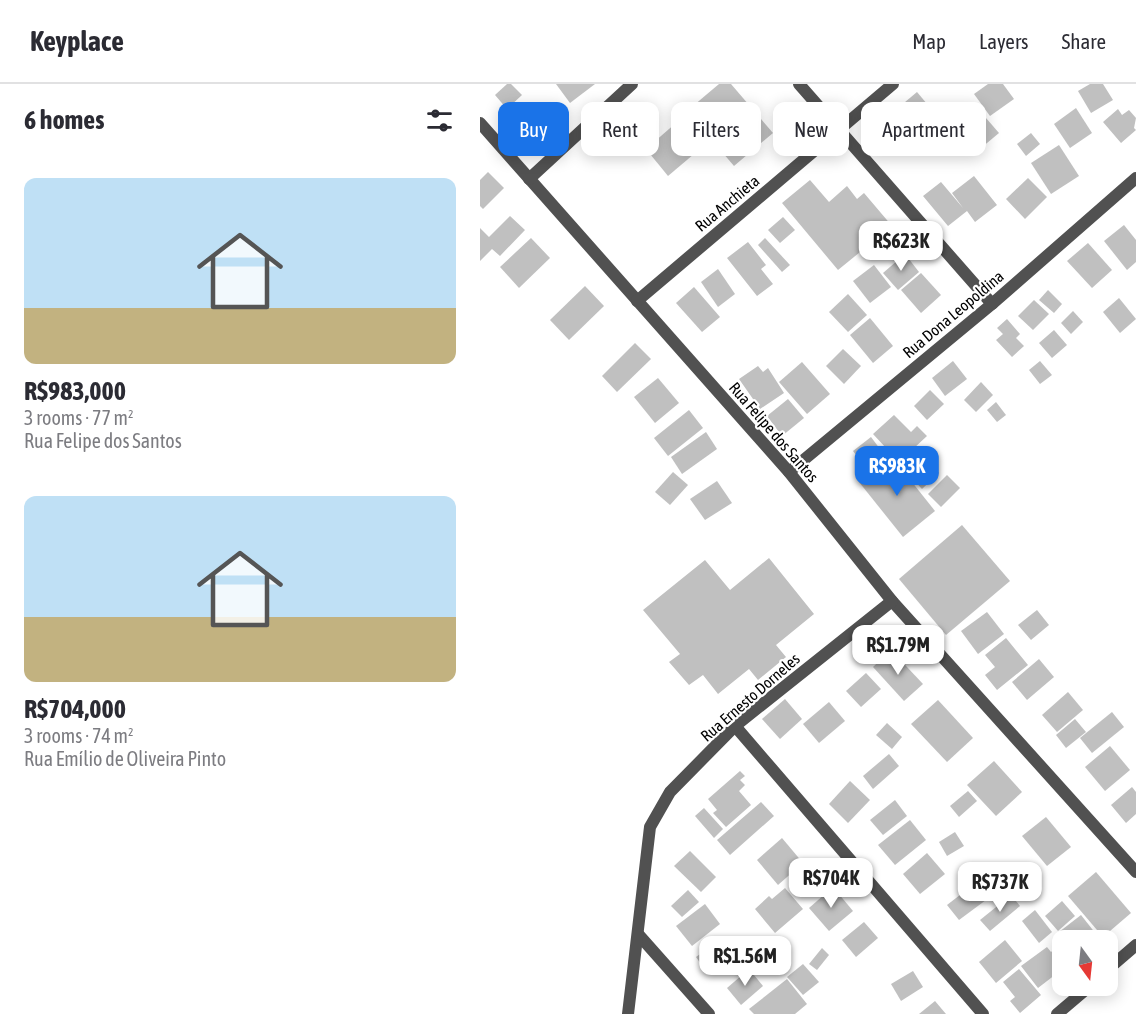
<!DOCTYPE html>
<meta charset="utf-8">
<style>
body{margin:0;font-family:"Asap Condensed",sans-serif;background:#f7f7f7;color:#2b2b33;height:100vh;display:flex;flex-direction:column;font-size:22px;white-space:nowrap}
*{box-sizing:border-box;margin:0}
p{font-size:20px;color:#7c7c81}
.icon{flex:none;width:33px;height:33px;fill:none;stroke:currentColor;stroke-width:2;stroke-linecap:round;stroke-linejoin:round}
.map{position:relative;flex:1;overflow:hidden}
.side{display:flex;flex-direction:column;background:#fff;width:480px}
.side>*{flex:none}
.hud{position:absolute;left:18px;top:18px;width:548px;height:54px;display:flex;gap:12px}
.needle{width:39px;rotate:165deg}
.fabs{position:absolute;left:572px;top:846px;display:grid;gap:12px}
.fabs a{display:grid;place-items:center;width:66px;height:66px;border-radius:12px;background:#fff;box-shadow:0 3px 15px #0003;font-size:30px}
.price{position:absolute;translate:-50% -51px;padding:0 14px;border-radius:12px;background:#fff;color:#222;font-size:20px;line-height:39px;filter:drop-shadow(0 2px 3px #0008)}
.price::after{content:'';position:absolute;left:50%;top:36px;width:18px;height:14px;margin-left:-9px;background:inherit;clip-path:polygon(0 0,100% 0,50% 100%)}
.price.active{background:#1a73e8;color:#fff}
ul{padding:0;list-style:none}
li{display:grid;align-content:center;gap:12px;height:318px;padding:0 24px}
li span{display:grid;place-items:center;height:186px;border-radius:12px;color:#555}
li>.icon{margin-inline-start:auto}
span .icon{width:108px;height:108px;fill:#fffc;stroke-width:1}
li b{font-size:26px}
h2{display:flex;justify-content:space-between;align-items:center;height:72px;padding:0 24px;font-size:26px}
.pill{padding:0 21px;border-radius:12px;background:#fff;box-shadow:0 3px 15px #0003;font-size:21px;line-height:54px}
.pill.active{background:#1a73e8;color:#fff}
header{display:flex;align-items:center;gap:36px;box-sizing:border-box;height:84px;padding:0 30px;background:#fff;border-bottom:2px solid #e1e1e2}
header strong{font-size:28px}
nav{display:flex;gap:33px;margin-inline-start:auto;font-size:21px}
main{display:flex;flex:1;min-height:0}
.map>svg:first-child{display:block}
.building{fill:#c0c0c0}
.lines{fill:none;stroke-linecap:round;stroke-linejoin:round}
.minor{stroke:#515151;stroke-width:12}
.labels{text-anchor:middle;stroke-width:4.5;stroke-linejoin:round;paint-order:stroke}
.street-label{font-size:16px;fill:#000;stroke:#fff}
</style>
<header>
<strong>Keyplace</strong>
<nav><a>Map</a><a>Layers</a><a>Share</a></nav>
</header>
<main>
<section class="side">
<h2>6 homes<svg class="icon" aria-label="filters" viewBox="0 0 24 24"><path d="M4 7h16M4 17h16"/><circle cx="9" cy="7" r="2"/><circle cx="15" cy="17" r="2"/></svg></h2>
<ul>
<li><span style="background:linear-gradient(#bfe0f5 70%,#c2b280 0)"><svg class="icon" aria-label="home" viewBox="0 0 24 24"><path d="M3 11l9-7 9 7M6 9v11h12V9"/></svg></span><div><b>R$983,000</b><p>3 rooms · 77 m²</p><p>Rua Felipe dos Santos</p></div></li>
<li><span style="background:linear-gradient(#bfe0f5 65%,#c2b280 0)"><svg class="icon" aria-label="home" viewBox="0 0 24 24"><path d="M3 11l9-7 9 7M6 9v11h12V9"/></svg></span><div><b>R$704,000</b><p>3 rooms · 74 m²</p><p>Rua Emílio de Oliveira Pinto</p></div></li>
</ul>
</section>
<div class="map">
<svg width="656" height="930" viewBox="0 0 656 930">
<rect width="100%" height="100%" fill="#fff"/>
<g class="building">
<polygon points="27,0 31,0 42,11 27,25 15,11"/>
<polygon points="76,0 115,0 90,19"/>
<polygon points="239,0 251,0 293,49 254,82 207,27"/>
<polygon points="508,0 523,0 534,15 510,32 494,10"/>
<polygon points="610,0 623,0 633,16 611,29 598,7"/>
<polygon points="437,8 463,39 431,65 406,34"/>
<polygon points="596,24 612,49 590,64 574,40"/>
<polygon points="638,25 642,31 649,26 656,34 654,44 656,46 641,59 623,38"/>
<polygon points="499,26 519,49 495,69 475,46"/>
<polygon points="204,32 227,59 188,92 166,65"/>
<polygon points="551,49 560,60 546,72 537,60"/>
<polygon points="579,61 599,92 571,110 551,79"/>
<polygon points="8,88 24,104 3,125 0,122 0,96"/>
<polygon points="494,92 517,121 495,138 487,127 468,142 443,112 461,98 483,124 472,109"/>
<polygon points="548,94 567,113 545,135 526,115"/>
<polygon points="330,96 349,118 367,102 377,115 384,109 412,142 358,186 302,119"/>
<polygon points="30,132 45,146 20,172 12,165 0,177 0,144 9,153"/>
<polygon points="303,133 315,146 300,159 288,146"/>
<polygon points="644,141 656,156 656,178 647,186 624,157"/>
<polygon points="51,154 70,174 39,204 20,183"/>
<polygon points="285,154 310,181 302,188 278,161"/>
<polygon points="268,158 286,181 281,185 293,200 277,212 247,174"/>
<polygon points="608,159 632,186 612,204 587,177"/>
<polygon points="425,170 439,188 418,206 403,189"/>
<polygon points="394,181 411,203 390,219 373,197"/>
<polygon points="238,185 255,210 238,223 221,198"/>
<polygon points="441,189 461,211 441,229 421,206"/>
<polygon points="105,202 124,222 89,256 70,236"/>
<polygon points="214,203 240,233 222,248 196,219"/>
<polygon points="568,206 582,220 574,229 559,216"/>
<polygon points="368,210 387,231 368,248 349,228"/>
<polygon points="639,214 656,235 640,249 623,228"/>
<polygon points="554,216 569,230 553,246 538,232"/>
<polygon points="593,227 603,238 591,250 581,239"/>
<polygon points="390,234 413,262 393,279 370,251"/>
<polygon points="527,235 540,250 536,254 544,262 532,273 516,256 523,250 517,244"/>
<polygon points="574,246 587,261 572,274 559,259"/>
<polygon points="155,259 171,275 137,308 122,292"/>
<polygon points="363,265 381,282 364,300 346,282"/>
<polygon points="473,277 487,295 465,312 452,294"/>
<polygon points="560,277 572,291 560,300 549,286"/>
<polygon points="322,278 350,310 327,330 299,298"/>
<polygon points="278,282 283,288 288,284 304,309 280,325 259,295"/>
<polygon points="178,294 199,319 175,339 154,313"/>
<polygon points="501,298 513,311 496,328 484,316"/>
<polygon points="450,306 464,320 447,336 434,322"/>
<polygon points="308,315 324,334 302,352 287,332"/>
<polygon points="516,318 526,331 517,338 507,326"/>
<polygon points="209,326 223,344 188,372 174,354"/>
<polygon points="414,331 431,348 437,342 447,352 419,378 393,350"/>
<polygon points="226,348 237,365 202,390 191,373"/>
<polygon points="391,353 406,373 388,386 373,367"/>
<polygon points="412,373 455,427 423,453 379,398"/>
<polygon points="447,375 459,389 442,405 429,391"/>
<polygon points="193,388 208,401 190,421 175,408"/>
<polygon points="467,391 480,404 461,423 448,410"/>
<polygon points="237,397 252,419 225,436 210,415"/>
<polygon points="482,441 530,497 466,551 419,495"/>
<polygon points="289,474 334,530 296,561 306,573 278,596 269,585 238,610 223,591 209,601 189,578 200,570 163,526 225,476 250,506"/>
<polygon points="557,526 569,541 551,556 538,541"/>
<polygon points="507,528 524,550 498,570 481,547"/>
<polygon points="526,554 548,581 517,606 505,591 515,583 505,571"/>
<polygon points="411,566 443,600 424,617 393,583"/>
<polygon points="559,575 574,593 547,616 532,598"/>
<polygon points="386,589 401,605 381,623 366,607"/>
<polygon points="588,608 603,626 577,648 562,631"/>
<polygon points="305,615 322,635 300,655 282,635"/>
<polygon points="458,616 493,654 467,678 431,640"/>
<polygon points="349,618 365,637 339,659 323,640"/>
<polygon points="632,628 644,643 612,669 600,654"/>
<polygon points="595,635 606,648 586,664 576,651"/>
<polygon points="407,639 422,653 412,665 396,651"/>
<polygon points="630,662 650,686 625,707 605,683"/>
<polygon points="409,670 419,682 393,705 383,692"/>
<polygon points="514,677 542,708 516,732 487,701"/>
<polygon points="260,687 265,692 260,696 265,701 259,707 271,721 246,743 233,729 237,726 228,715"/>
<polygon points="370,697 390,716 368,739 349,720"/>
<polygon points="652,703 656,708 656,730 646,739 631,721"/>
<polygon points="488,707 497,717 479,733 470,722"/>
<polygon points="415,716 427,732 403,751 390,736"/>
<polygon points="281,718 294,732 250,771 237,756"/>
<polygon points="224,724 243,745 234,754 215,732"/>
<polygon points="566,733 591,763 567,782 542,752"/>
<polygon points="430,736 446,756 415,781 398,761"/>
<polygon points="475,748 484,762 467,772 459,758"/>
<polygon points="302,754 323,779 298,801 277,776"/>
<polygon points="210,767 236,793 221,808 194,782"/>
<polygon points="447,769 465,790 440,810 423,790"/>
<polygon points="616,788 651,829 623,853 588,812"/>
<polygon points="498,797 510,813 479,836 467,821"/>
<polygon points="353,803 373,827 349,847 329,824"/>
<polygon points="305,804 323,825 295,849 275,825 289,812 292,815"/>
<polygon points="208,806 219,818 202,833 191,822"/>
<polygon points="531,811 540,822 510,847 500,836"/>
<polygon points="582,817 595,832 578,847 565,832"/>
<polygon points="225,820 240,840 212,862 196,842"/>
<polygon points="555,826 572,848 559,859 542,837"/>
<polygon points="601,831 616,850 608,856 586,856 579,848"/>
<polygon points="384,838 398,854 376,873 362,856"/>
<polygon points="242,854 254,870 228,890 216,873"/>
<polygon points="525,856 542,877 516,899 499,878"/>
<polygon points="567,863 571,868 576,864 582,872 582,875 575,881 580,887 558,904 541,882"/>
<polygon points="342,864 349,871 337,886 329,880"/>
<polygon points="323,880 339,898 323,911 307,893"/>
<polygon points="269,885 283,902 261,921 247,904"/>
<polygon points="539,885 561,911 540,929 530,917 535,913 523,898"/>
<polygon points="433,887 443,903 421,917 411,900"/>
<polygon points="307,895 327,920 315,930 274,930 269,925"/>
<polygon points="455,917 466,930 439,930"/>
</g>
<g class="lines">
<g class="minor">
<polyline points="319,0 512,220"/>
<polyline points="0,39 309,388 412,517 656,788"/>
<polyline points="49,95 152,0"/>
<polyline points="157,217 413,0"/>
<polyline points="309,388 512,220 656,94"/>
<polyline points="255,642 503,930"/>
<polyline points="158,850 229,930"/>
<polyline points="627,886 656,861"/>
<polyline points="148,930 170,743 190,708 255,642 412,517"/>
<polyline points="577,930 610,902"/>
</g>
</g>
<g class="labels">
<g class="street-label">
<text transform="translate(247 119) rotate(-40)" y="6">Rua Anchieta</text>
<text transform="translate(473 230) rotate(-40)" y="6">Rua Dona Leopoldina</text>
<text transform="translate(294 348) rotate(49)" y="6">Rua Felipe dos Santos</text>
<text transform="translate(270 613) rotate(-41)" y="6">Rua Ernesto Dorneles</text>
</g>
</g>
</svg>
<div class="fabs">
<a><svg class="needle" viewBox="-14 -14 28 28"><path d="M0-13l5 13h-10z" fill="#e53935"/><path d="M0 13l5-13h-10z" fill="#7c7c81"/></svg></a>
</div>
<b class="price" style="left:421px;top:188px">R$623K</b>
<b class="price active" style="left:417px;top:413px">R$983K</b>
<b class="price" style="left:418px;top:592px">R$1.79M</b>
<b class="price" style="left:351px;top:825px">R$704K</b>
<b class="price" style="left:520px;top:829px">R$737K</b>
<b class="price" style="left:265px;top:903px">R$1.56M</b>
<div class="hud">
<a class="pill active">Buy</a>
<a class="pill">Rent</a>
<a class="pill">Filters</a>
<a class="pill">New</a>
<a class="pill">Apartment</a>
</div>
</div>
</main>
